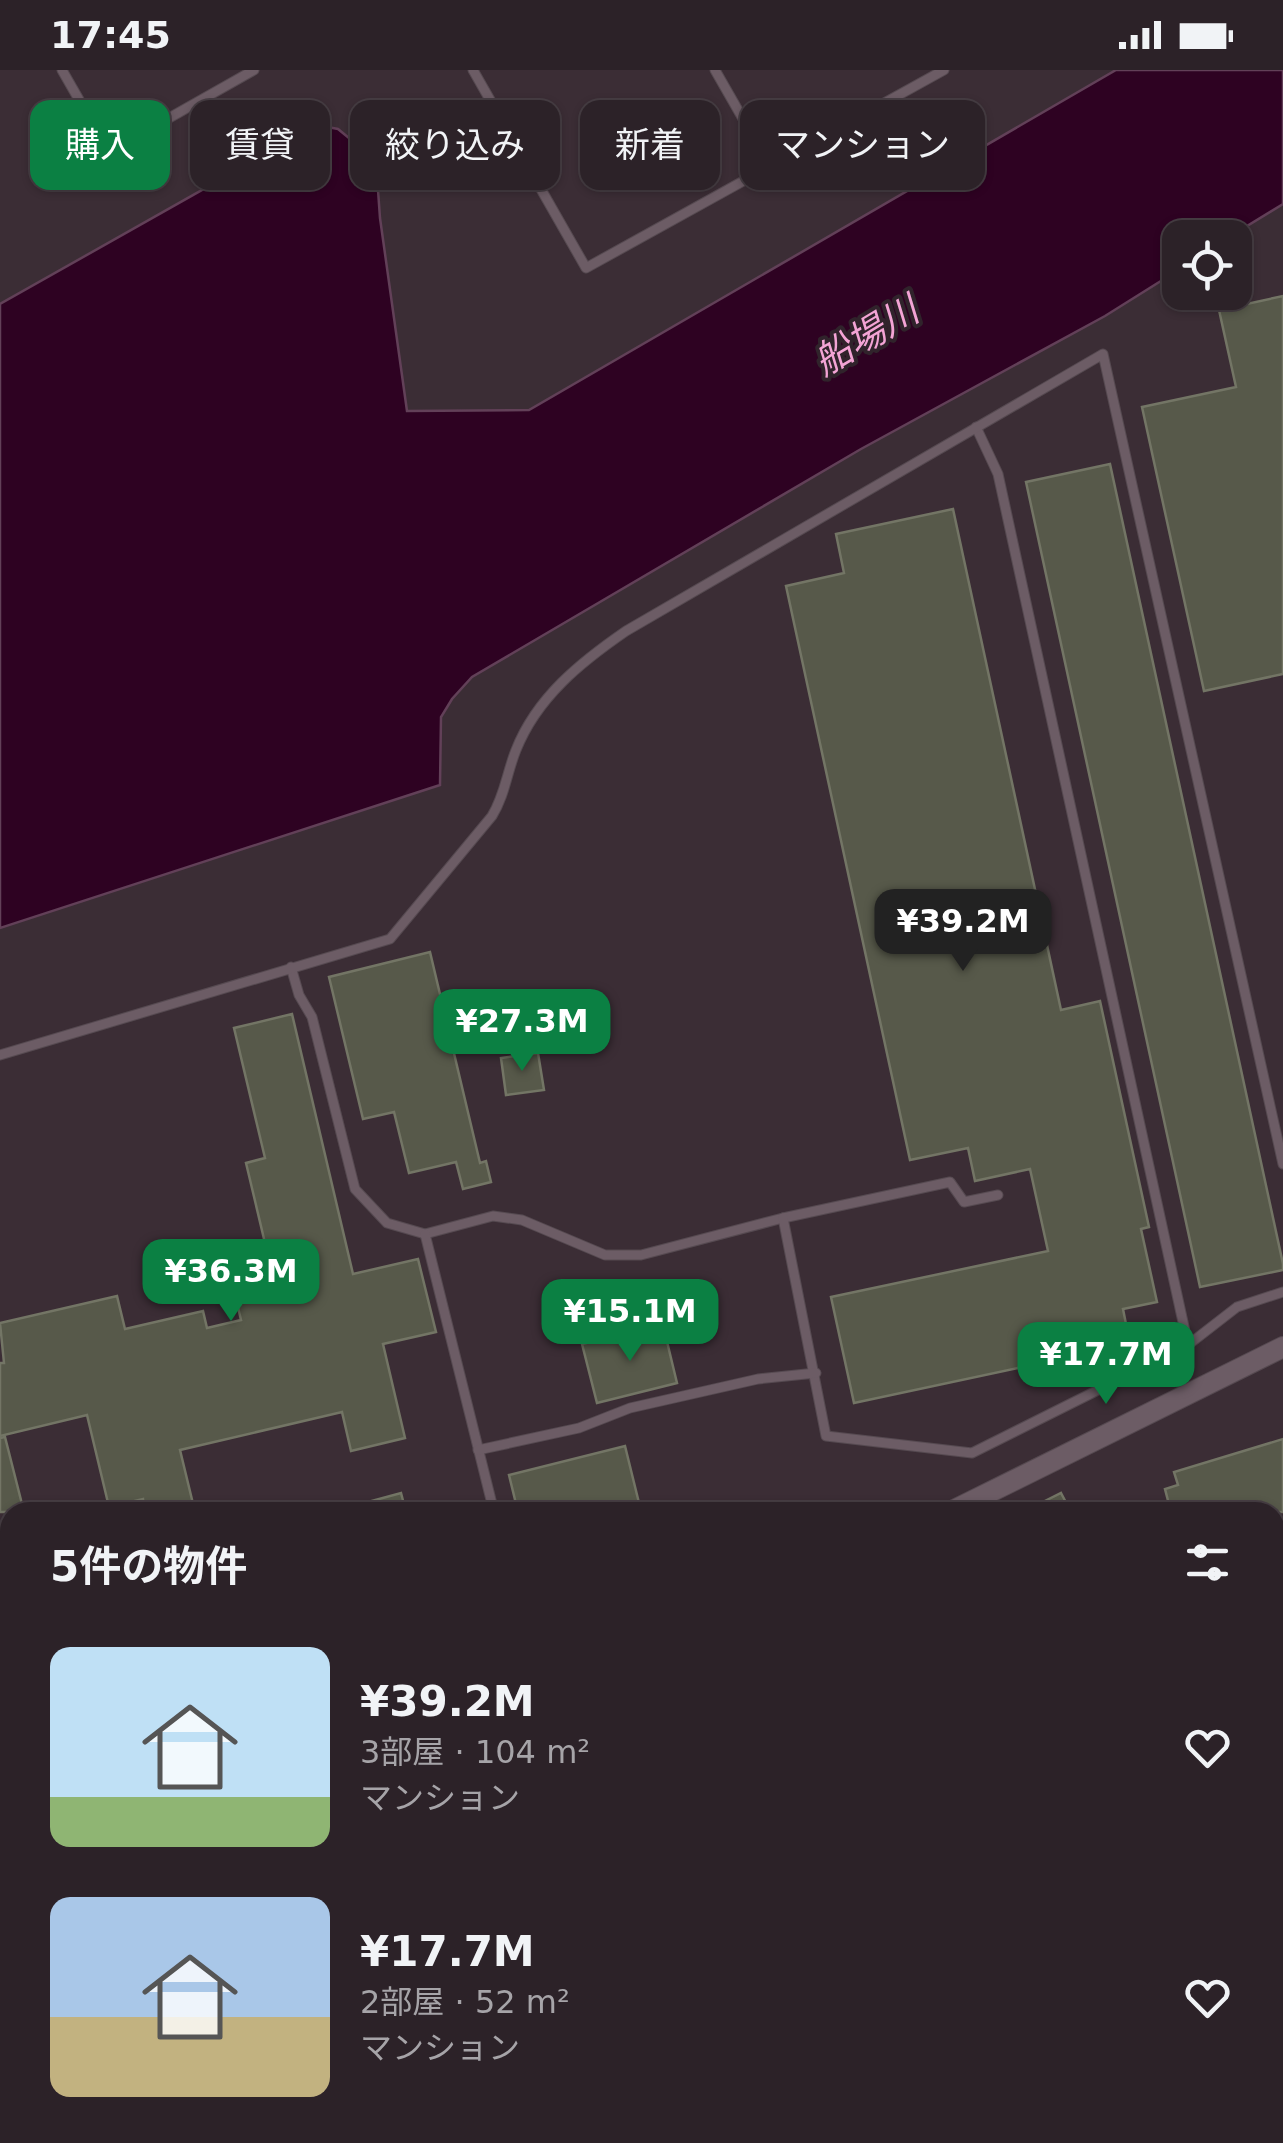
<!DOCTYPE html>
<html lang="ja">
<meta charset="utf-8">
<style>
body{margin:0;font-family:"DejaVu Sans","Noto Sans JP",sans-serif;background:#342a30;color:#f1f3f6;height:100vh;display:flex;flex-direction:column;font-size:38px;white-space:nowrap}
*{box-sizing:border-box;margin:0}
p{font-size:32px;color:#a6a4a8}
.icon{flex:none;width:55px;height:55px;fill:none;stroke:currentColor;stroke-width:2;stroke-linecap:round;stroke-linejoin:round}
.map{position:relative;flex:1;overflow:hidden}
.sheet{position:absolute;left:0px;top:1432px;width:1285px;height:642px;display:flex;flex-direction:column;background:#2c2228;border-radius:30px 30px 0 0;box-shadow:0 2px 8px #0004,0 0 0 2px #483f45}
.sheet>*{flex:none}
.guide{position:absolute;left:30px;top:30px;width:1225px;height:90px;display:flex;gap:20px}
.fabs{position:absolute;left:1162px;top:150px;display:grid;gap:20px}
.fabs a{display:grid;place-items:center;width:90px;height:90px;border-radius:20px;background:#2c2228;box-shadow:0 2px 8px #0004,0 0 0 2px #483f45;font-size:50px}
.price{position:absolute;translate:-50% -85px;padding:0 22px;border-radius:20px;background:#0b8043;color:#fff;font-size:32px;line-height:65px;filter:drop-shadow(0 2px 5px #0008)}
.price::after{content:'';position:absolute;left:50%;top:60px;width:30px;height:22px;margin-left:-15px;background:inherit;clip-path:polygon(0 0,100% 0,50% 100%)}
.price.on{background:#222;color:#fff}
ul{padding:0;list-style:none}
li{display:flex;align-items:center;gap:30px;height:250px;padding:0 50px}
li span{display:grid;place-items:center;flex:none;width:280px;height:200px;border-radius:20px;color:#555}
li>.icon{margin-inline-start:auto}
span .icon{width:120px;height:120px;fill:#fffc;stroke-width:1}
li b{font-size:42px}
h2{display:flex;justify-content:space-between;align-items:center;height:120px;padding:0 50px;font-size:42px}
.chip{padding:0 35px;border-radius:20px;background:#2c2228;box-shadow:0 2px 8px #0004,0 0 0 2px #483f45;font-size:35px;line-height:90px}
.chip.on{background:#0b8043;color:#fff}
.status{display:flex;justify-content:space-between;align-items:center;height:70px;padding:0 50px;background:#2c2228;direction:ltr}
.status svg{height:28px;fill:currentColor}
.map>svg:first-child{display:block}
.green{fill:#764c66}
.water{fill:#2e0222;stroke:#624058;stroke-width:2.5}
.building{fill:#57594a;stroke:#737565;stroke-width:2.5}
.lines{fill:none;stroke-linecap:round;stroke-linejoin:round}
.service-casing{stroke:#564a51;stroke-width:11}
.minor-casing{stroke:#564a51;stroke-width:20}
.tertiary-casing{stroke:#564a51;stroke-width:22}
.trunk-casing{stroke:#564a51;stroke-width:30}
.path{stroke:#786c73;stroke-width:4;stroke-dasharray:5 5;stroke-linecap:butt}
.service{stroke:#6c5c65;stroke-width:9}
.minor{stroke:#6c5c65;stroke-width:18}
.tertiary{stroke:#6c5c65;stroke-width:20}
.trunk{stroke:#b85698;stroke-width:28}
.labels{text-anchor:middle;stroke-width:8;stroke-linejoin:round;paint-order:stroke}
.water-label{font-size:38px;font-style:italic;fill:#f3a4d5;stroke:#30232b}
</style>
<div class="status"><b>17:45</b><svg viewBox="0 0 49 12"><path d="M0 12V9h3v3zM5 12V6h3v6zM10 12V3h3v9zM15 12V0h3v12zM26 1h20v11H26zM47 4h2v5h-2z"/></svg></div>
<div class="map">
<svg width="1283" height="2073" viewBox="0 0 1283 2073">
<rect width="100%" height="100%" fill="#3b2d35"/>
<g class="green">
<polygon points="10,1830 10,1883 0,1885 0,1833"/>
<polygon points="249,2065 438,2065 407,2073 251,2073"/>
</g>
<g class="water">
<polygon points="1116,0 1283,0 1283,134 1229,167 1180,168 1180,199 1105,246 861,379 472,607 452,629 441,647 440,715 0,858 0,234 317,55 338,59 366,82 377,106 380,148 407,341 529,340"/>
<polygon points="10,1910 10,2065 176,2065 178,2073 0,2073 0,1913"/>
<polygon points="1283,1960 1283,2073 982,2073 998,2065 1275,2065 1275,1963"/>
<polygon points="788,2065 905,2065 891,2073 790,2073"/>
</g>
<g class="building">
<polygon points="1283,226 1283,604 1204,621 1142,337 1236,317 1219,240"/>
<polygon points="1110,394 1283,1194 1283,1200 1200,1217 1026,412"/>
<polygon points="953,439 1061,940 1100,931 1149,1157 1141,1159 1157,1232 1123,1239 1130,1274 854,1333 831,1227 1048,1181 1030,1099 975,1111 968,1078 910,1090 786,516 844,503 836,464"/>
<polygon points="430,882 480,1093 486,1091 491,1112 463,1119 456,1092 409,1103 394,1042 363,1049 329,907"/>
<polygon points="292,944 353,1204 418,1189 436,1262 383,1274 405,1368 351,1381 342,1342 180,1380 195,1442 144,1442 143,1429 109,1437 87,1345 0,1366 0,1293 4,1293 0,1253 117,1226 125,1259 203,1241 207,1258 241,1250 229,1199 269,1190 246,1093 265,1088 234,958"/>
<polygon points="538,983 544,1020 506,1025 501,988"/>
<polygon points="663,1255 677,1313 597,1333 582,1274"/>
<polygon points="5,1367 24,1442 0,1442 0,1368"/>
<polygon points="1283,1369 1283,1442 1171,1442 1165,1419 1178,1415 1174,1402"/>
<polygon points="625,1376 640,1437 617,1442 518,1442 509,1405"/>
<polygon points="401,1423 406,1442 347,1442 346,1438"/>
<polygon points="1061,1423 1071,1442 1023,1442"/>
</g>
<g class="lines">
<defs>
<g id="service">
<polyline points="62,0 109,82 254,0"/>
<polyline points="473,0 586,198 944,0"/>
<polyline points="715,0 770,96"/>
<polyline points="976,357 998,404 1188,1275"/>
<polyline points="291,897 299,925 312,947 355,1119 387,1153 425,1164 493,1146 522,1150 605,1185 641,1185 783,1148 950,1112 964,1132 998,1125"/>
<path d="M0,985L390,869L492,746C505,725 507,702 516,680C537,627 581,592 626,561L1103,284L1283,1094"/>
<polyline points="783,1148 826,1366 972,1383 1188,1275 1237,1237 1283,1222"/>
<polyline points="425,1164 494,1442"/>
<polyline points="478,1380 579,1358 630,1338 758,1309 816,1303"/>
<polyline points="0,1574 10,1571"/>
<polyline points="0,1822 10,1820"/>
</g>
<g id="minor">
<polyline points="0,1896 10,1893"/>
<polyline points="1275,1949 1283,1947"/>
<polyline points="239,2065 241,2073"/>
</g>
<g id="tertiary">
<polyline points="950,1442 1283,1277"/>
<polyline points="0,1617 10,1614"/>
<polyline points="0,1649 10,1647"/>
<polyline points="539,2065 541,2073"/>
<polyline points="635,2065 637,2073"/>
<polyline points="454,2073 490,2065"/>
</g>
<polyline id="trunk" points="1275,1626 1283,1623"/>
</defs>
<use href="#service" class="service-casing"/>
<use href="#minor" class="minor-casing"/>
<use href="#tertiary" class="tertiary-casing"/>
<use href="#trunk" class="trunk-casing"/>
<polyline class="path" points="0,1856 10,1856"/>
<use href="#service" class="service"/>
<use href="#minor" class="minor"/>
<use href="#tertiary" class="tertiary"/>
<use href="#trunk" class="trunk"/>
</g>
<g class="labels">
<g class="water-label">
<text transform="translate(866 266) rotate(-31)" y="13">船場川</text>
</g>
</g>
</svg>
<div class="fabs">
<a><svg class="icon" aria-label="locate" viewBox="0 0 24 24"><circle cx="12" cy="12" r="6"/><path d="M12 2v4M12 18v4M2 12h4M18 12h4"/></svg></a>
</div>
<b class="price on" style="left:963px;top:904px">¥39.2M</b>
<b class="price" style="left:522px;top:1004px">¥27.3M</b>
<b class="price" style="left:231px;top:1254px">¥36.3M</b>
<b class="price" style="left:630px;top:1294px">¥15.1M</b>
<b class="price" style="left:1106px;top:1337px">¥17.7M</b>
<div class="guide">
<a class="chip on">購入</a>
<a class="chip">賃貸</a>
<a class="chip">絞り込み</a>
<a class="chip">新着</a>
<a class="chip">マンション</a>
</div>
<section class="sheet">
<h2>5件の物件<svg class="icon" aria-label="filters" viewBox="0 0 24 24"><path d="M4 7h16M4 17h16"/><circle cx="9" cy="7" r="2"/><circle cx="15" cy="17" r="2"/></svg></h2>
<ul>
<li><span style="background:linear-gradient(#bfe0f5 75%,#8fb573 0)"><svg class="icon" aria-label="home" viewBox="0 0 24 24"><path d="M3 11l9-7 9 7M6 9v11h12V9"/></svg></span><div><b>¥39.2M</b><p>3部屋 · 104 m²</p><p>マンション</p></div><svg class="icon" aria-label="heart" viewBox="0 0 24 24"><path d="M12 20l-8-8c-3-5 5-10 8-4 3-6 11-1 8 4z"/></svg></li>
<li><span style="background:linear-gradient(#a9c7e8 60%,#c2b280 0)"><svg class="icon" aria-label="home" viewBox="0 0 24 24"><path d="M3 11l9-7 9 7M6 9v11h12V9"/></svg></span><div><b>¥17.7M</b><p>2部屋 · 52 m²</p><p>マンション</p></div><svg class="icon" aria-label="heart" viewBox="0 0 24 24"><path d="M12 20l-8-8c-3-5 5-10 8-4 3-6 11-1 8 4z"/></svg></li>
</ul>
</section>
</div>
